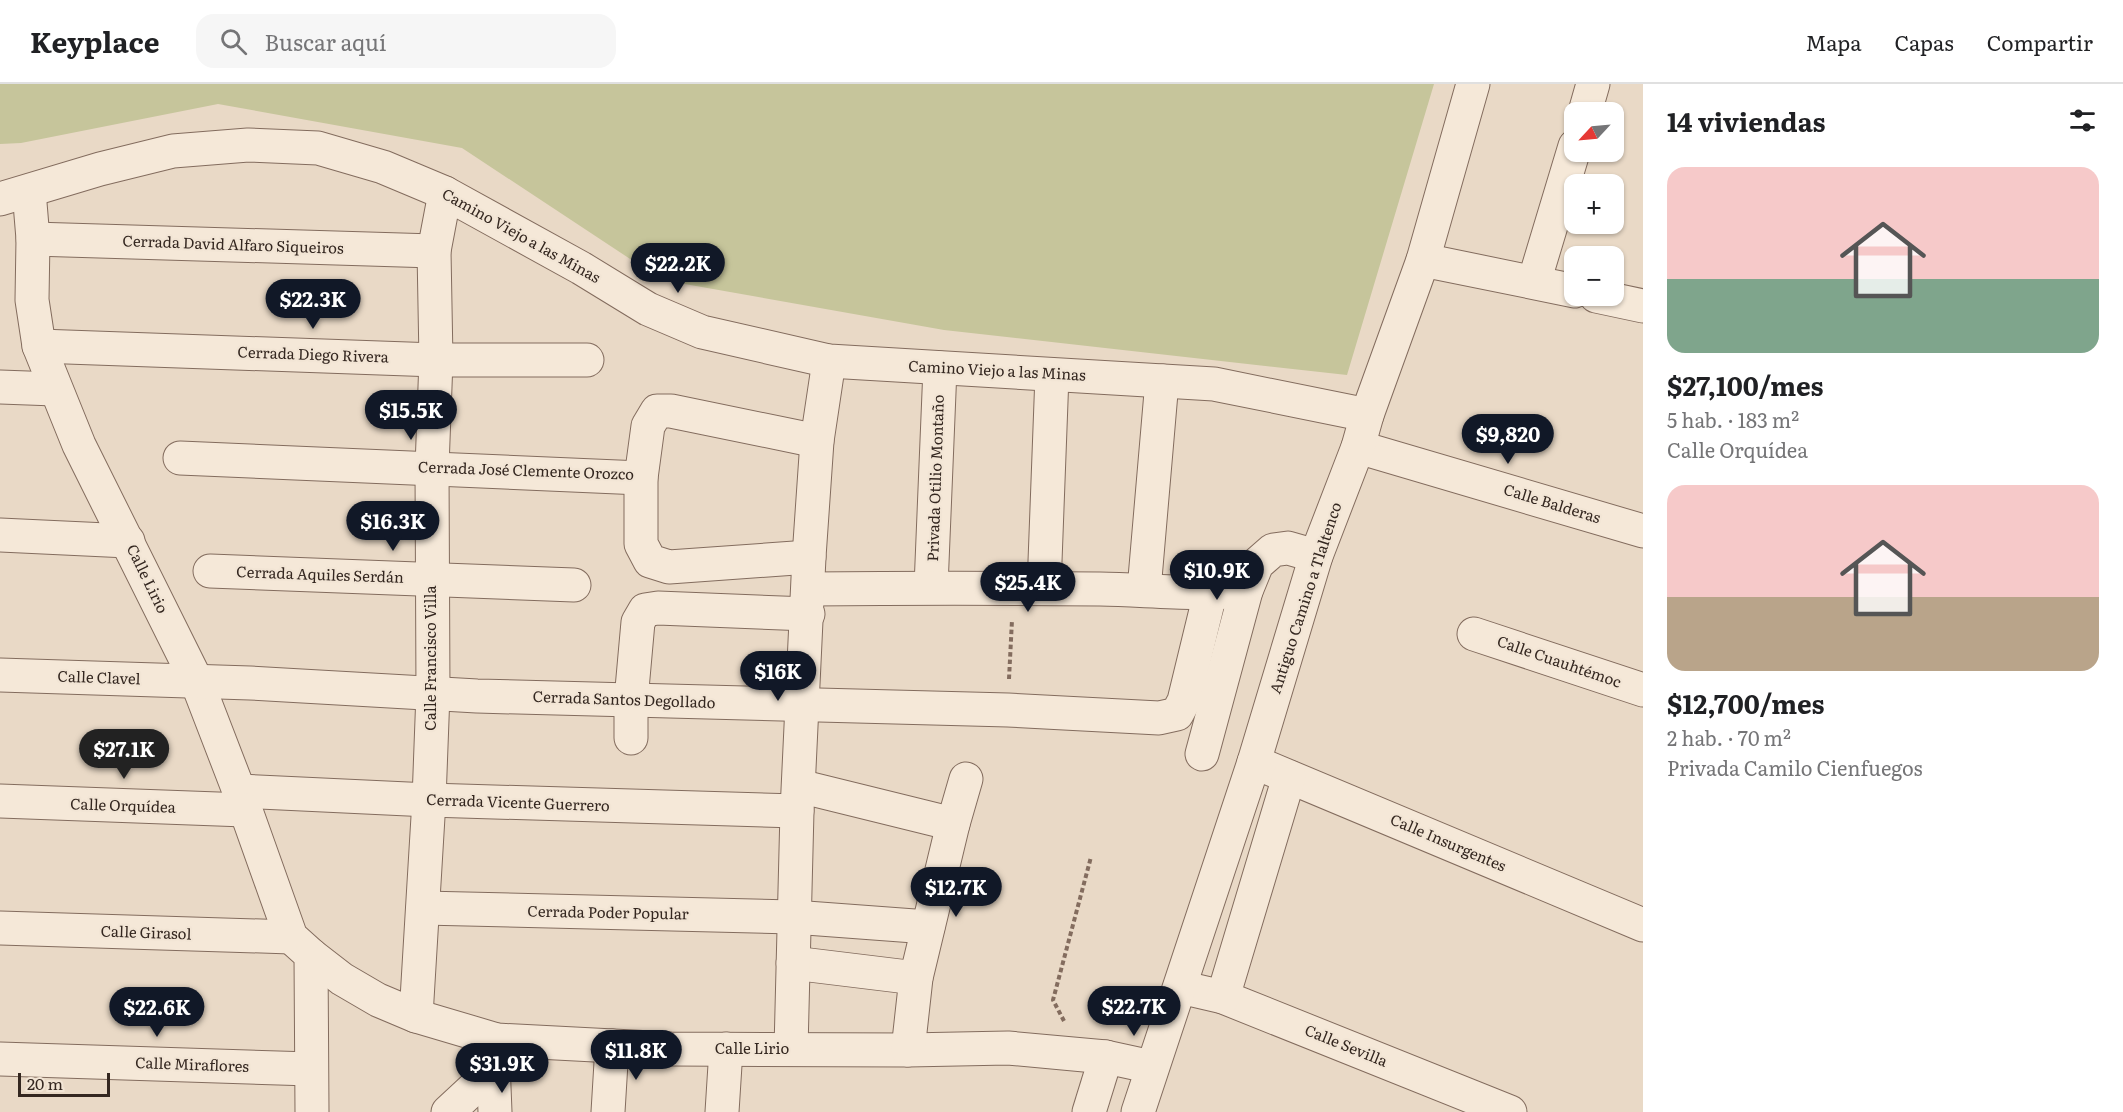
<!DOCTYPE html>
<html lang="es">
<meta charset="utf-8">
<style>
body{margin:0;font-family:Literata,serif;background:#f6f6f6;color:#202124;height:100vh;display:flex;flex-direction:column;font-size:22px;white-space:nowrap}
*{box-sizing:border-box;margin:0}
p{font-size:20px;color:#757577}
.icon{flex:none;width:33px;height:33px;fill:none;stroke:currentColor;stroke-width:2;stroke-linecap:round;stroke-linejoin:round}
.map{position:relative;flex:1;overflow:hidden}
.sheet{display:flex;flex-direction:column;background:#fff;width:480px}
.sheet>*{flex:none}
.needle{width:39px;rotate:244deg}
.tools{position:absolute;left:1564px;top:18px;display:grid;gap:12px}
.tools a{display:grid;place-items:center;width:60px;height:60px;border-radius:12px;background:#fff;box-shadow:0 2px 4px #0004;font-size:30px}
.scale{position:absolute;left:18px;bottom:15px;width:92px;box-sizing:border-box;padding-left:6px;border:3px solid #342720;border-top:0;font-size:16px;line-height:21px;white-space:nowrap;color:#342720;-webkit-text-stroke:4px #f2e5d5;paint-order:stroke}
.price{position:absolute;translate:-50% -51px;padding:0 14px;border-radius:21px;background:#111827;color:#fff;font-size:20px;line-height:39px;filter:drop-shadow(0 2px 3px #0008)}
.price::after{content:'';position:absolute;left:50%;top:36px;width:18px;height:14px;margin-left:-9px;background:inherit;clip-path:polygon(0 0,100% 0,50% 100%)}
.price.current{background:#222;color:#fff}
ul{padding:0;list-style:none}
li{display:grid;align-content:center;gap:12px;height:318px;padding:0 24px}
li span{display:grid;place-items:center;height:186px;border-radius:18px;color:#555}
li>.icon{margin-inline-start:auto}
span .icon{width:108px;height:108px;fill:#fffc;stroke-width:1}
li b{font-size:26px}
h2{display:flex;justify-content:space-between;align-items:center;height:72px;padding:0 24px;font-size:26px}
header{display:flex;align-items:center;gap:36px;box-sizing:border-box;height:84px;padding:0 30px;background:#fff;border-bottom:2px solid #e0e0e0}
header strong{font-size:28px}
nav{display:flex;gap:33px;margin-inline-start:auto;font-size:21px}
.search{width:420px;height:54px;background:#f6f6f6;display:flex;align-items:center;gap:15px;box-sizing:border-box;padding:0 21px;border-radius:18px;color:#757577;font-size:22px}
main{display:flex;flex:1;min-height:0}
.map>svg:first-child{display:block}
.green{fill:#c6c59b}
.lines{fill:none;stroke-linecap:round;stroke-linejoin:round}
.minor-casing{stroke:#836c5e;stroke-width:35}
.path{stroke:#836c5e;stroke-width:4;stroke-dasharray:4.5 3;stroke-linecap:butt}
.minor{stroke:#f5e8d8;stroke-width:33}
.labels{text-anchor:middle;stroke-width:4.5;stroke-linejoin:round;paint-order:stroke}
.street-label{font-size:15px;fill:#342720;stroke:#f2e5d5}
</style>
<header>
<strong>Keyplace</strong>
<div class="search"><svg class="icon" aria-label="search" viewBox="0 0 24 24"><circle cx="10" cy="10" r="6"/><path d="M15 15l6 6"/></svg>Buscar aquí</div>
<nav><a>Mapa</a><a>Capas</a><a>Compartir</a></nav>
</header>
<main>
<div class="map">
<svg width="1643" height="1028" viewBox="0 0 1643 1028">
<rect width="100%" height="100%" fill="#e9d9c6"/>
<polygon class="green" points="0,0 1434,0 1347,291 944,246 662,196 462,64 218,20 21,59 0,60"/>
<g class="lines">
<defs>
<g id="minor">
<polyline points="1585,28 1593,0"/>
<polyline points="29,107 33,155 32,216 39,262 79,361 197,598 239,707 291,853 311,871 312,1028"/>
<polyline points="0,115 100,85 173,67 248,61 318,64 383,83 445,109 581,184 648,225 702,248 829,277 1214,300 1367,331"/>
<polyline points="33,155 434,167"/>
<polyline points="1423,176 1575,207"/>
<polyline points="1534,198 1575,62"/>
<polyline points="1596,212 1643,222"/>
<polyline points="39,262 436,276 587,276"/>
<polyline points="0,303 55,305"/>
<polyline points="1358,363 1643,447"/>
<polyline points="180,374 641,394"/>
<polyline points="0,451 128,457"/>
<polyline points="809,473 669,483 650,477 641,460 641,394 648,342 657,327 671,327 817,357"/>
<polyline points="210,487 574,501"/>
<polyline points="931,503 940,284"/>
<polyline points="1044,504 1052,291"/>
<path d="M809,505C906,504 1003,504 1100,505C1149,506 1197,511 1246,507"/>
<polyline points="1144,506 1162,297"/>
<polyline points="1474,550 1643,606"/>
<polyline points="0,591 250,599 477,612 1008,626 1159,634 1177,630 1184,617 1210,510"/>
<polyline points="631,654 631,616 638,538 645,526 658,524 808,530"/>
<polyline points="1202,670 1246,507 1257,480 1273,466 1288,464 1316,472"/>
<polyline points="1254,678 1643,841"/>
<polyline points="799,702 953,740"/>
<polyline points="239,707 429,716 797,727"/>
<polyline points="0,717 245,726"/>
<polyline points="423,824 793,833 928,843"/>
<polyline points="0,844 291,853"/>
<polyline points="311,871 342,895 378,916 416,932 497,956 671,965 908,966 1008,964 1106,973 1152,983"/>
<polyline points="793,879 916,894"/>
<polyline points="1180,903 1223,913 1510,1028"/>
<polyline points="1223,913 1289,693"/>
<polyline points="416,932 429,716 433,609 432,383 436,276 434,167 445,109"/>
<polyline points="791,965 797,727 809,473 817,357 829,277"/>
<polyline points="908,966 916,894 953,740 966,695"/>
<polyline points="0,975 311,985"/>
<polyline points="493,978 495,1028"/>
<polyline points="448,1028 476,1002 493,978 497,956"/>
<polyline points="608,1028 612,962"/>
<polyline points="722,1028 726,965"/>
<polyline points="1089,1028 1106,973"/>
<polyline points="1138,1028 1254,678 1316,472 1358,363 1367,331 1423,176 1473,0"/>
</g>
</defs>
<use href="#minor" class="minor-casing"/>
<g class="path">
<polyline points="1009,595 1012,536"/>
<polyline points="1064,937 1053,916 1091,773"/>
</g>
<use href="#minor" class="minor"/>
</g>
<g class="labels">
<g class="street-label">
<text transform="translate(521 152) rotate(29)" y="5">Camino Viejo a las Minas</text>
<text transform="translate(233 161) rotate(2)" y="5">Cerrada David Alfaro Siqueiros</text>
<text transform="translate(313 271) rotate(2)" y="5">Cerrada Diego Rivera</text>
<text transform="translate(997 287) rotate(3)" y="5">Camino Viejo a las Minas</text>
<text transform="translate(526 387) rotate(2)" y="5">Cerrada José Clemente Orozco</text>
<text transform="translate(936 394) rotate(-88)" y="5">Privada Otilio Montaño</text>
<text transform="translate(1552 420) rotate(17)" y="5">Calle Balderas</text>
<text transform="translate(320 491) rotate(2)" y="5">Cerrada Aquiles Serdán</text>
<text transform="translate(147 495) rotate(64)" y="5">Calle Lirio</text>
<text transform="translate(1306 514) rotate(-72)" y="5">Antiguo Camino a Tlaltenco</text>
<text transform="translate(431 574) rotate(-90)" y="5">Calle Francisco Villa</text>
<text transform="translate(1559 578) rotate(19)" y="5">Calle Cuauhtémoc</text>
<text transform="translate(99 594) rotate(2)" y="5">Calle Clavel</text>
<text transform="translate(624 616) rotate(2)" y="5">Cerrada Santos Degollado</text>
<text transform="translate(518 719) rotate(2)" y="5">Cerrada Vicente Guerrero</text>
<text transform="translate(123 722) rotate(2)" y="5">Calle Orquídea</text>
<text transform="translate(1448 759) rotate(23)" y="5">Calle Insurgentes</text>
<text transform="translate(608 829) rotate(1)" y="5">Cerrada Poder Popular</text>
<text transform="translate(146 849) rotate(2)" y="5">Calle Girasol</text>
<text transform="translate(1346 962) rotate(22)" y="5">Calle Sevilla</text>
<text x="752" y="970">Calle Lirio</text>
<text transform="translate(192 981) rotate(2)" y="5">Calle Miraflores</text>
</g>
</g>
</svg>
<div class="tools">
<a><svg class="needle" viewBox="-14 -14 28 28"><path d="M0-13l5 13h-10z" fill="#e53935"/><path d="M0 13l5-13h-10z" fill="#757577"/></svg></a>
<a>+</a>
<a>−</a>
</div>
<div class="scale">20 m</div>
<b class="price" style="left:678px;top:210px">$22.2K</b>
<b class="price" style="left:313px;top:246px">$22.3K</b>
<b class="price" style="left:411px;top:357px">$15.5K</b>
<b class="price" style="left:1508px;top:381px">$9,820</b>
<b class="price" style="left:393px;top:468px">$16.3K</b>
<b class="price" style="left:1217px;top:517px">$10.9K</b>
<b class="price" style="left:1028px;top:529px">$25.4K</b>
<b class="price" style="left:778px;top:618px">$16K</b>
<b class="price current" style="left:124px;top:696px">$27.1K</b>
<b class="price" style="left:956px;top:834px">$12.7K</b>
<b class="price" style="left:1134px;top:953px">$22.7K</b>
<b class="price" style="left:157px;top:954px">$22.6K</b>
<b class="price" style="left:636px;top:997px">$11.8K</b>
<b class="price" style="left:502px;top:1010px">$31.9K</b>
</div>
<section class="sheet">
<h2>14 viviendas<svg class="icon" aria-label="filters" viewBox="0 0 24 24"><path d="M4 7h16M4 17h16"/><circle cx="9" cy="7" r="2"/><circle cx="15" cy="17" r="2"/></svg></h2>
<ul>
<li><span style="background:linear-gradient(#f6c9c9 60%,#7fa58c 0)"><svg class="icon" aria-label="home" viewBox="0 0 24 24"><path d="M3 11l9-7 9 7M6 9v11h12V9"/></svg></span><div><b>$27,100/mes</b><p>5 hab. · 183 m²</p><p>Calle Orquídea</p></div></li>
<li><span style="background:linear-gradient(#f6c9c9 60%,#b9a48a 0)"><svg class="icon" aria-label="home" viewBox="0 0 24 24"><path d="M3 11l9-7 9 7M6 9v11h12V9"/></svg></span><div><b>$12,700/mes</b><p>2 hab. · 70 m²</p><p>Privada Camilo Cienfuegos</p></div></li>
</ul>
</section>
</main>
